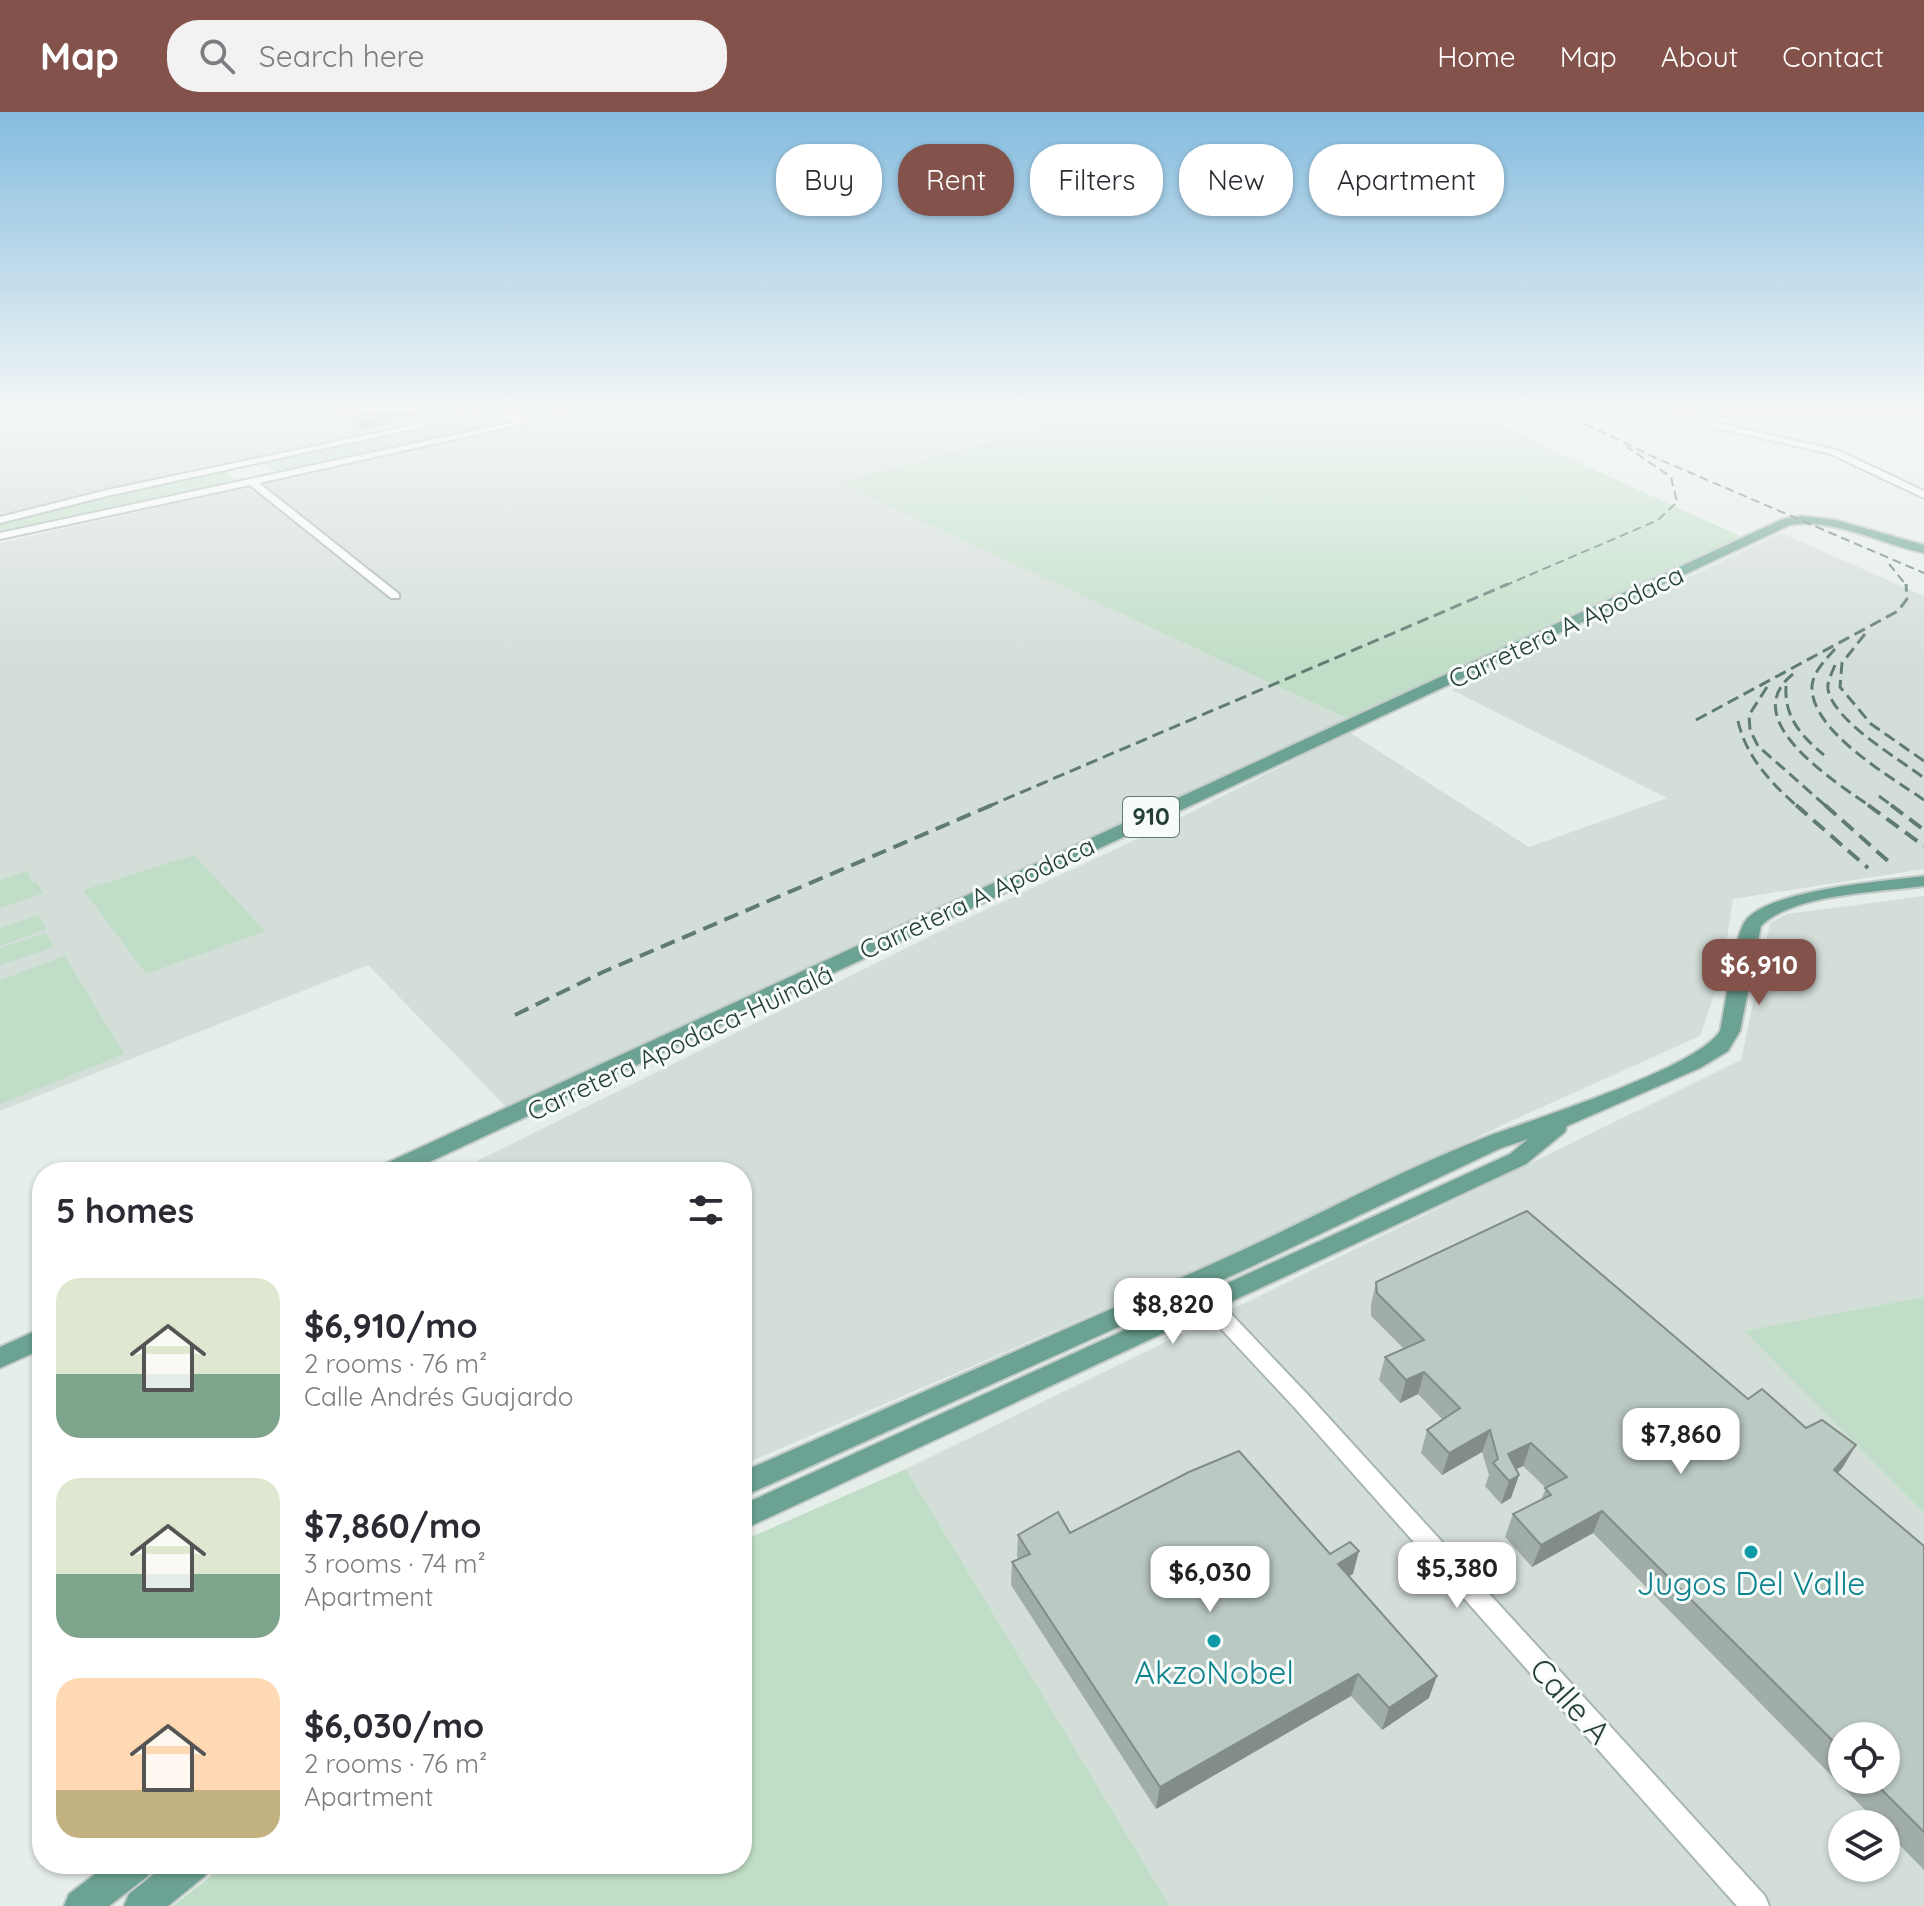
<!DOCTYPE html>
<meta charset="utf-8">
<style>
body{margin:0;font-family:Quicksand,sans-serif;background:#f2f2f3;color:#2b2b33;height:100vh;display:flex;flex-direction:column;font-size:30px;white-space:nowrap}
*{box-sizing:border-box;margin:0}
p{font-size:26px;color:#7c7c81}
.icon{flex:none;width:44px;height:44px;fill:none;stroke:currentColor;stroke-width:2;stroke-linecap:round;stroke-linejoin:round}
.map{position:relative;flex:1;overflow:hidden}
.side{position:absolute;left:32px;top:1050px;width:720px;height:712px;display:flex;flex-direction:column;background:#fff;border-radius:32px;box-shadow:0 2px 6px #0004}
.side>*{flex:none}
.banner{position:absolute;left:776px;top:32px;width:760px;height:72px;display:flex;gap:16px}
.buttons{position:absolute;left:1828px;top:1610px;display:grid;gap:16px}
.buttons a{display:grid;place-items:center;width:72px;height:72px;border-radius:50%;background:#fff;box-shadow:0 2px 6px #0004;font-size:40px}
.price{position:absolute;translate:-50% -68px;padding:0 18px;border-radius:16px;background:#fff;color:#222;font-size:26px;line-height:52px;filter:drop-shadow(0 2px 4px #0008)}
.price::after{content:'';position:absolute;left:50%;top:48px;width:24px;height:18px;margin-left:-12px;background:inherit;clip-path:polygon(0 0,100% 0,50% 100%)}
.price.on{background:#83524a;color:#fff}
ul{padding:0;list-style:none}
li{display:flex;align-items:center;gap:24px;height:200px;padding:0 24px}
li span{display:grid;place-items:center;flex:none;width:224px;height:160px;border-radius:24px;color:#555}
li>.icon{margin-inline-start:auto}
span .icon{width:96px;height:96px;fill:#fffc;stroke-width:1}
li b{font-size:34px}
h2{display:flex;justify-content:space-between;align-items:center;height:96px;padding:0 24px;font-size:34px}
.chip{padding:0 28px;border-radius:32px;background:#fff;box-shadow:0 2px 6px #0004;font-size:28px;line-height:72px}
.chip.on{background:#83524a;color:#fff}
header{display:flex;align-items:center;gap:48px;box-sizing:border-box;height:112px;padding:0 40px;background:#83524a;color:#fff}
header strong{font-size:38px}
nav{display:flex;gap:44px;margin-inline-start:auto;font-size:28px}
.search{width:560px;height:72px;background:#f2f2f3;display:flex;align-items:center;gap:20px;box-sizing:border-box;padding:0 28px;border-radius:32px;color:#7c7c81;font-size:30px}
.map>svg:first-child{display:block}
.built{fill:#d4ded9;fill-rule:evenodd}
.green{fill:#c0dec7}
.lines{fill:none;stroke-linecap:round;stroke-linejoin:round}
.minor-casing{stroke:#a8b6b1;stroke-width:4}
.major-casing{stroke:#c2cac7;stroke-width:4}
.minor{fill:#fff;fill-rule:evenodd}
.major{fill:#6ca293;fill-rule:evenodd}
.rail-far2{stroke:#607b73;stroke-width:2;stroke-dasharray:9 5;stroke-linecap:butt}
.rail-far1{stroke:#607b73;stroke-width:3;stroke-dasharray:12 6;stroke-linecap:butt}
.rail{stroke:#607b73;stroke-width:4;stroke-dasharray:15 8;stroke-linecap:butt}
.wall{fill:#a1ada8;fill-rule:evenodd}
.shaded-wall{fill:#838d88}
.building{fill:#bbc9c3;stroke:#838d88;stroke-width:2}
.culture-dot{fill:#0f9aa8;stroke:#f7fbf9;stroke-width:3}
.labels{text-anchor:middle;stroke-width:6;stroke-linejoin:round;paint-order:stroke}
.shield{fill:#f7fbf9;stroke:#647872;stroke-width:2}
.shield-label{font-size:24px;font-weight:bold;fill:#254038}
.street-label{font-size:26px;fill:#254038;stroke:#f7fbf9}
.near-culture-label{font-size:32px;fill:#0d838f;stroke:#f7fbf9}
.near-street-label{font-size:32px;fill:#254038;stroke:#f7fbf9}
</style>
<header>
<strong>Map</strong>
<div class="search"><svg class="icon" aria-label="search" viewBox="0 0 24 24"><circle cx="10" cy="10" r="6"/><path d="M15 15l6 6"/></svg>Search here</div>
<nav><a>Home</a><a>Map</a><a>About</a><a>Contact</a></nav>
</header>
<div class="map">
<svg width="1924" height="1794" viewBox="0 0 1924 1794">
<rect width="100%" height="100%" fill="#e6eeea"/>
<g class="built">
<polygon points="0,300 466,300 0,403"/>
<polygon points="580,300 1096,300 841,371 1348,607 510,999 368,853 0,999 0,431"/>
<polygon points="1781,421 1924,484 1924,757 1733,787 1722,859 1700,924 1507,1011 1261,1130 742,1353 742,1060 482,1060 477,1049 953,813 1146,723 1349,620 1529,735 1667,686 1452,578"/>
<path d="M1924,784V1185L1745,1220L1924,1401V1794H1170L906,1357L1741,948L1770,811L1787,802ZM1842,1624H1886V1668H1842ZM1842,1712H1886V1756H1842Z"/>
</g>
<g class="green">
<polygon points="488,300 509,310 278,362 262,350"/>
<polygon points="1096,300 1479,300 1549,337 1746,427 1348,607 840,371"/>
<polygon points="223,358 239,371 67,409 0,420 0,411"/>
<polygon points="194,743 265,819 146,862 83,778"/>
<polygon points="27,759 32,770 26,773 36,770 43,781 0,796 0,768"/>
<polygon points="39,803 46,817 0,834 0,816"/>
<polygon points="46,821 54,835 0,853 0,836"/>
<polygon points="65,844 124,942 0,992 0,868"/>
<polygon points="1924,1185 1924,1401 1744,1219"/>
<polygon points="906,1357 1170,1794 173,1794 226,1752 742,1752 742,1429"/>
</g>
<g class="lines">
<defs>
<g id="minor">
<polygon points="476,300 490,300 107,384 0,411 0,405 107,378"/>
<path d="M496,300C507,299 512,305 522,307C536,310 559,299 576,300L259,371L399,482V486H391L250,373L0,427V421L514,310Z"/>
<polygon points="1673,300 1684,300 1713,310 1837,338 1924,379 1924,386 1831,342 1708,314"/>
<polygon points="1191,1165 1198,1167 1308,1283 1765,1784 1769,1794 1737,1794 1294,1295 1184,1177 1181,1172 1184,1167"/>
</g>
<g id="major">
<path d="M1802,404L1836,408L1924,433V441C1880,432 1835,406 1790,413L408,1060H377L380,1054L1783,407Z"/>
<path d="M1924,764V774C1880,780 1792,782 1761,814L1740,919L1728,939L1700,956L1567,1014L1565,1020L1526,1052L742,1418V1393L1510,1042L1528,1027L1501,1036L1242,1159L742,1385V1360C902,1289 1063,1219 1223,1147C1310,1108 1396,1060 1486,1025C1533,1007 1696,957 1720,919C1725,896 1734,828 1744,811C1763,778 1886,769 1924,764Z"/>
<polygon points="42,1216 42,1237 0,1256 0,1235"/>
<polygon points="108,1752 153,1752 148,1764 109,1794 64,1794 69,1782"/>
<polygon points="166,1752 210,1752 205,1764 168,1794 124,1794 129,1782"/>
</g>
</defs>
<use href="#minor" class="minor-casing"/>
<use href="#major" class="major-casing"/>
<use href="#minor" class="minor"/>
<use href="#major" class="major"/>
<g class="rail-far2">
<polyline points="1560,300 1656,346 1924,461"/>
<polyline points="1889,452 1907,474"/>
<polyline points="1504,474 1658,408 1677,390 1671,365 1627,335"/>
</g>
<g class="rail-far1">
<polyline points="1865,522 1842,551 1840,575 1871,612 1924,649"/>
<path d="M1835,537C1826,547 1813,560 1812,574C1810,619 1891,665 1924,688"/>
<path d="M1835,553C1832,561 1827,569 1828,577C1833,609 1898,646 1924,666"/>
<path d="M1793,562C1735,608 1836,670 1871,695"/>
<path d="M1786,574C1784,605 1801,624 1824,643"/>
<polyline points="1767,575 1749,603 1750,618 1758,634 1827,695"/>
<polyline points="1696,608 1898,499 1907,487 1906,472"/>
<path d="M1738,609C1746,645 1771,671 1798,695"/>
<polyline points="1879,684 1894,695"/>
<polyline points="987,695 1508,472"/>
</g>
<g class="rail">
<polyline points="1796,693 1868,756"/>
<polyline points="1825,693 1889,750"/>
<polyline points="1868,693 1924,734"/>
<polyline points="1891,693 1924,718"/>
<polyline points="515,903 603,860 992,693"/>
</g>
</g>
<g class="wall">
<polygon points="334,300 432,300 382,310 383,313 363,317"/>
<polygon points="1713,300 1924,300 1924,305 1922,310 1720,306"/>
<path d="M1376,1170L1748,1287L1843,1355L1838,1361L1924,1434V1758L1886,1719V1712H1879L1593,1421L1532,1455L1505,1425L1513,1402L1541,1388L1546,1376L1523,1354L1516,1357L1519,1363L1511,1386L1501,1392L1485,1374L1489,1363L1482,1340L1442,1363L1421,1341L1427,1318L1443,1308L1418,1282L1400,1291L1379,1268L1385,1245L1404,1237L1371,1204V1193ZM1842,1624L1886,1668H1842Z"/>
<polygon points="1070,1421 1330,1442 1353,1462 1349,1464 1429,1586 1382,1618 1351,1584 1156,1697 1011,1473 1012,1450 1018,1447 1017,1445 1018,1423"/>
</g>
<g class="shaded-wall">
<polygon points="376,300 432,300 382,310 383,313 363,317 360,303"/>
<polygon points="1424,1260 1418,1282 1400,1291 1406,1268"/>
<polygon points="1490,1318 1482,1340 1442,1363 1449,1341"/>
<polygon points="1531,1331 1523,1354 1504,1363 1508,1342"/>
<polygon points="1856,1333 1843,1355 1821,1380 1834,1358"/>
<polygon points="1519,1363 1511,1386 1501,1392 1509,1369"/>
<polygon points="1602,1399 1593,1421 1532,1455 1541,1433"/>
<polygon points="1359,1439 1353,1462 1332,1474 1338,1452"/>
<polygon points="1358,1562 1351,1584 1156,1697 1160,1675"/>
<polygon points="1437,1564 1429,1586 1382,1618 1389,1596"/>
</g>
<g class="building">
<polygon points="354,300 376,300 360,303"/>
<polygon points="1527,1099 1748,1287 1762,1277 1806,1316 1822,1308 1856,1333 1834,1358 1924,1434 1924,1720 1872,1668 1886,1668 1886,1624 1842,1624 1842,1638 1602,1399 1541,1433 1513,1402 1551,1383 1545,1376 1567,1365 1531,1331 1508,1342 1519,1363 1509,1369 1493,1351 1498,1347 1490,1318 1449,1341 1427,1318 1460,1296 1424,1260 1406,1268 1385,1245 1424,1228 1377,1181 1376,1170"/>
<polygon points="1239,1339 1330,1442 1350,1430 1359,1439 1338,1452 1437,1564 1389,1596 1358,1562 1160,1675 1012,1450 1030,1442 1018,1423 1058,1400 1070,1421 1189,1360"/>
</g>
<linearGradient id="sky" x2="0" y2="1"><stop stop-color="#85bcdf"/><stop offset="0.54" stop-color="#f4f7f6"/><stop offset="1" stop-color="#f4f7f6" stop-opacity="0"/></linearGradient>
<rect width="1924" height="551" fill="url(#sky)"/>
<g class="culture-dot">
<circle cx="1751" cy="1440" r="8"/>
<circle cx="1214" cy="1529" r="8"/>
</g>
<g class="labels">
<rect class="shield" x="1123" y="685" width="56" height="40" rx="6"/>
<g class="shield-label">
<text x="1151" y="713">910</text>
</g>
<g class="street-label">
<text transform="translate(1566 515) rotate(-25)" y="9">Carretera A Apodaca</text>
<text transform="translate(977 786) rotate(-25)" y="9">Carretera A Apodaca</text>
<text transform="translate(680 931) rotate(-25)" y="9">Carretera Apodaca-Huinalá</text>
</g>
<g class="near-culture-label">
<text x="1751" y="1483">Jugos Del Valle</text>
<text x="1214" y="1572">AkzoNobel</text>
</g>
<g class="near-street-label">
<text transform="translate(1570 1589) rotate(48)" y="11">Calle A</text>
</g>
</g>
</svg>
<div class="buttons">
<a><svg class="icon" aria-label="locate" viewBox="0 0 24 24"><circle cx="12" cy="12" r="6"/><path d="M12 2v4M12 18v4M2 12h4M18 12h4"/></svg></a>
<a><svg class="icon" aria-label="layers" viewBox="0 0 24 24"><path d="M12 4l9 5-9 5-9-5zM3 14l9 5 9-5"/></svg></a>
</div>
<b class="price on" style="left:1759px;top:895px">$6,910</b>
<b class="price" style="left:1173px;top:1234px">$8,820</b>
<b class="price" style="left:1681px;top:1364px">$7,860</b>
<b class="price" style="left:1457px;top:1498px">$5,380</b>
<b class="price" style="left:1210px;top:1502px">$6,030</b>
<div class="banner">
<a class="chip">Buy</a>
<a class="chip on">Rent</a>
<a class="chip">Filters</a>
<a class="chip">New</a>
<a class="chip">Apartment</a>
</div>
<section class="side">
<h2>5 homes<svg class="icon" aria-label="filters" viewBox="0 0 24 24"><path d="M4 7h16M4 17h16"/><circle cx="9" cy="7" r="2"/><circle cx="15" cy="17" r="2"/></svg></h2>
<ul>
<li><span style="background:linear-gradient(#dfe7d0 60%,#7fa58c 0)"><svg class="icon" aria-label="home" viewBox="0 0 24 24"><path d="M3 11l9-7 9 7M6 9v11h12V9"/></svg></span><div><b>$6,910/mo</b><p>2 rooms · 76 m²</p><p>Calle Andrés Guajardo</p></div></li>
<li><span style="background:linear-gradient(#dfe7d0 60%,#7fa58c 0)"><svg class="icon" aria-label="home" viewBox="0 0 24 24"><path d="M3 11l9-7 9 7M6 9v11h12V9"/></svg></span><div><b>$7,860/mo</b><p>3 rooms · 74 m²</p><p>Apartment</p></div></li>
<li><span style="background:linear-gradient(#ffd9b3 70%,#c2b280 0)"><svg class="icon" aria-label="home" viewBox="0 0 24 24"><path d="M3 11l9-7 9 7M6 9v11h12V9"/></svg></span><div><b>$6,030/mo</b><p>2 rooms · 76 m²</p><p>Apartment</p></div></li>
</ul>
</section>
</div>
